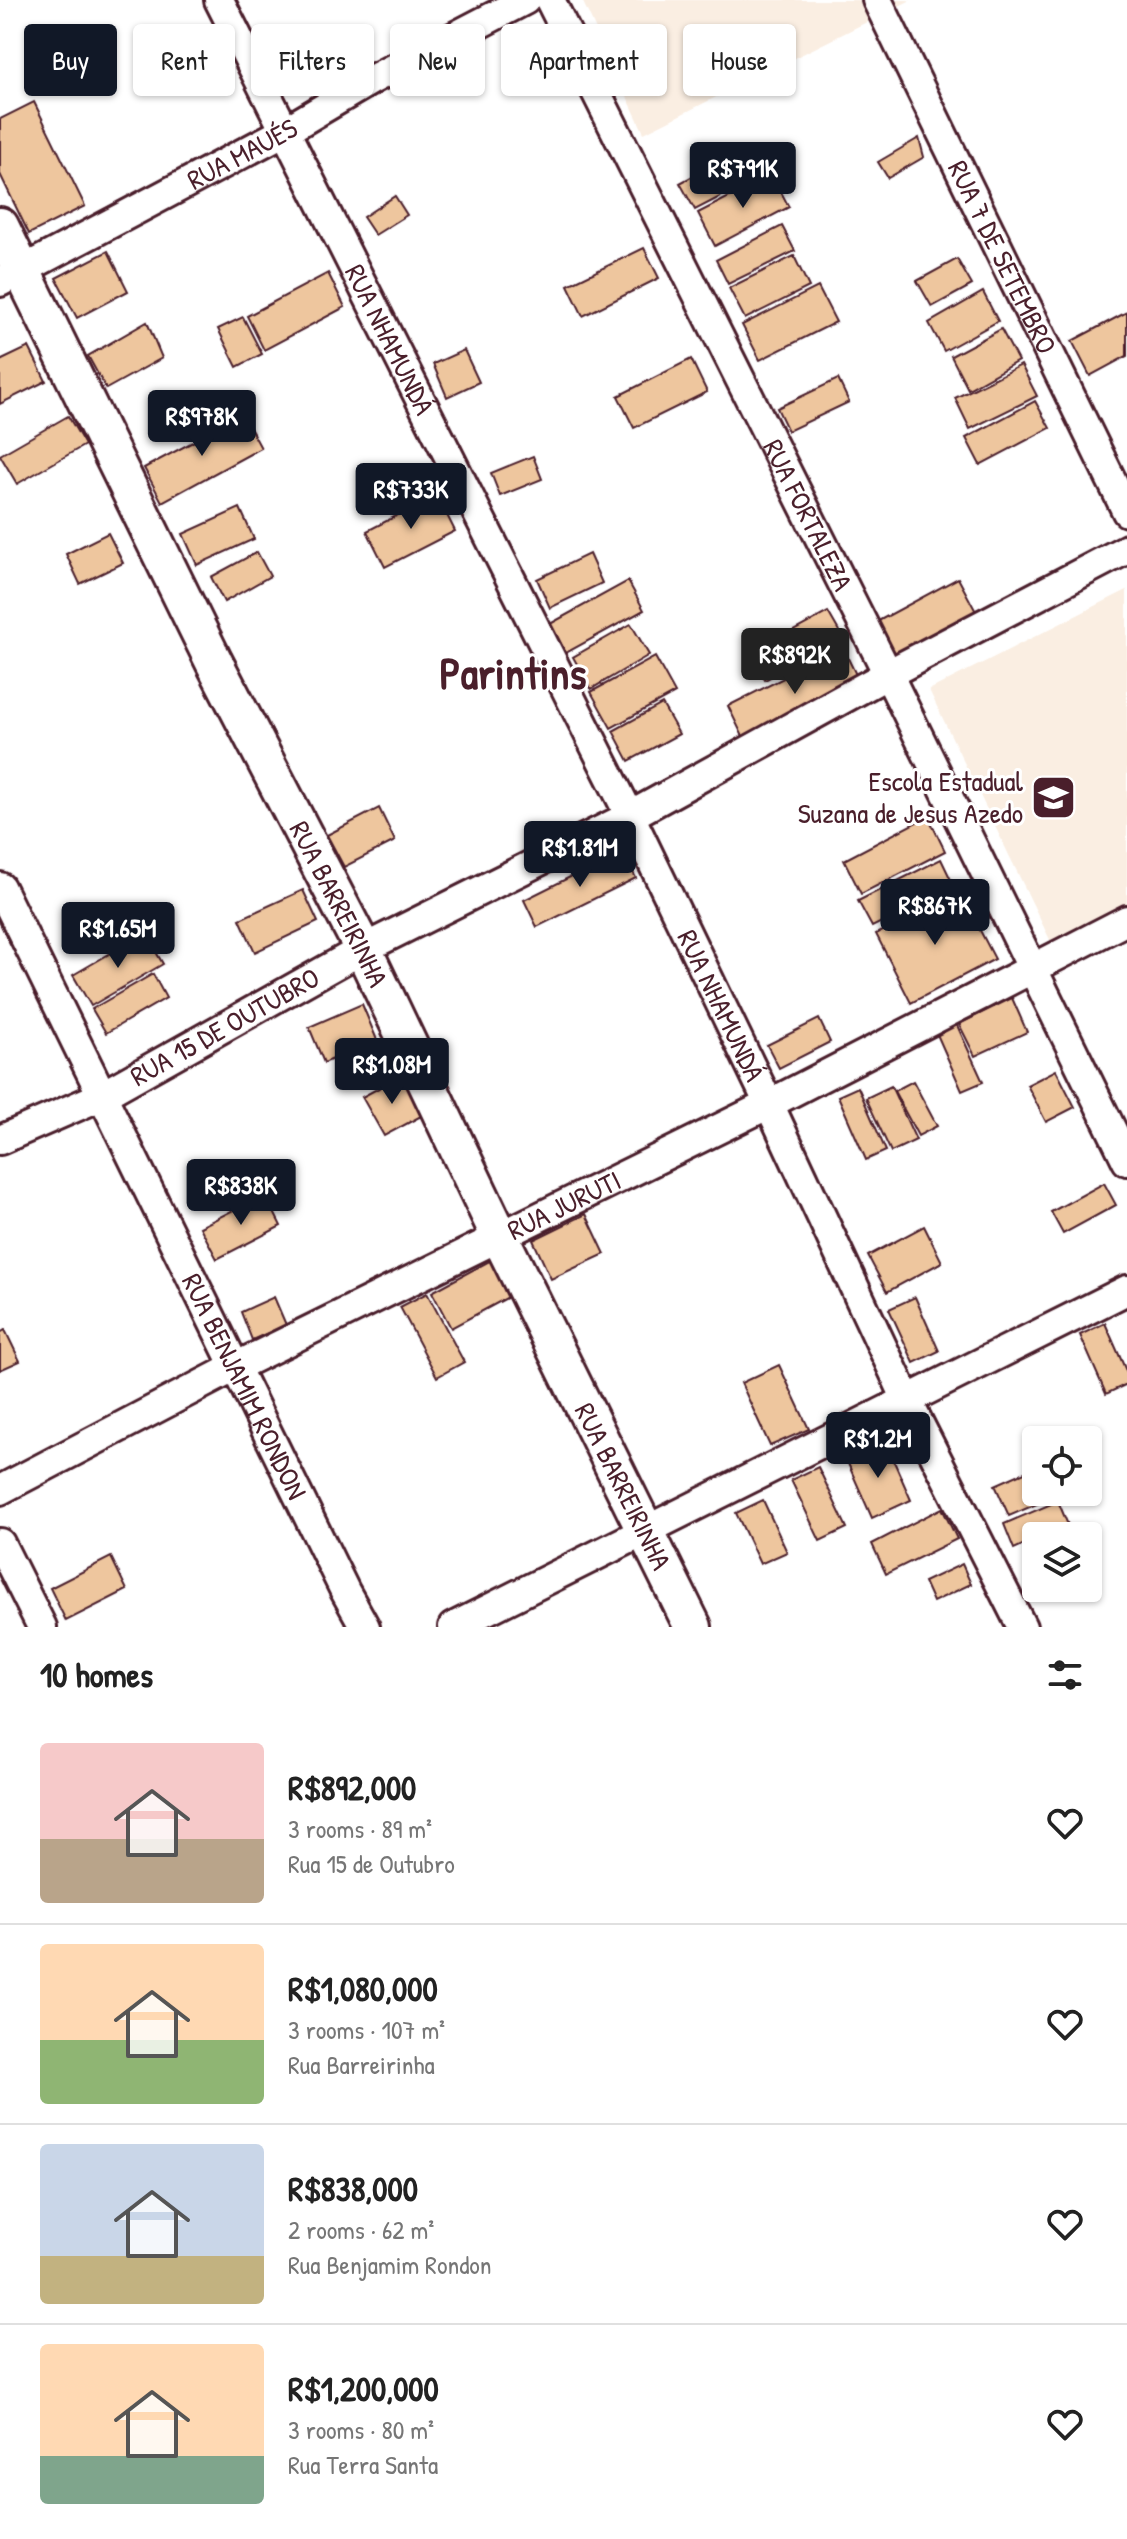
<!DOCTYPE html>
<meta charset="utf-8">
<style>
body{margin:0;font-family:"Patrick Hand",sans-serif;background:#f6f6f6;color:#222;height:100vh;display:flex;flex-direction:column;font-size:30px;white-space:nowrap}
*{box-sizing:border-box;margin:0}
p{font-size:26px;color:#767676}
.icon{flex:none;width:44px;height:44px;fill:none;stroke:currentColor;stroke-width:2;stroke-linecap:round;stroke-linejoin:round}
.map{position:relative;height:1627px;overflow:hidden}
.panel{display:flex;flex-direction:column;background:#fff;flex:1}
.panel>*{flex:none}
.top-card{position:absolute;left:24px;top:24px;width:1080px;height:72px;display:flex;gap:16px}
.buttons{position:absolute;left:1022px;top:1426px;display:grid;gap:16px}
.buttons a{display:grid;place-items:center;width:80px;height:80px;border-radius:8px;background:#fff;box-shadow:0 2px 6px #0004;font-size:40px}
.price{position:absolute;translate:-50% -68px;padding:0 18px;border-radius:8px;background:#111827;color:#fff;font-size:26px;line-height:52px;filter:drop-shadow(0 2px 4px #0008)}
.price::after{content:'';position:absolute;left:50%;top:48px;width:24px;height:18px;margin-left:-12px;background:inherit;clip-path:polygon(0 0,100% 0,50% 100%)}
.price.selected{background:#222;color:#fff}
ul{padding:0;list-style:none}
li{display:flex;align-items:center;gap:24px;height:200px;padding:0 40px}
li+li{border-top:2px solid #e0e0e0}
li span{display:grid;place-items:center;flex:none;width:224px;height:160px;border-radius:8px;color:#555}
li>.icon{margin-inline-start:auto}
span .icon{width:96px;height:96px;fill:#fffc;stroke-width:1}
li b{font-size:34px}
h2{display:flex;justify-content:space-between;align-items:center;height:96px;padding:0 40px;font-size:34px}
.pill{padding:0 28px;border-radius:8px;background:#fff;box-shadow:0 2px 6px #0004;font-size:28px;line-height:72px}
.pill.selected{background:#111827;color:#fff}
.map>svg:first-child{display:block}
.built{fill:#faeee2}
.building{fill:#eec69e;stroke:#4a1f2b;stroke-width:2}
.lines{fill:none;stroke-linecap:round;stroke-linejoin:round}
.minor-casing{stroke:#4a1f2b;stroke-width:34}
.tertiary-casing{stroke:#4a1f2b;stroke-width:42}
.minor{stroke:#fff;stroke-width:28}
.tertiary{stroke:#fff;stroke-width:36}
.labels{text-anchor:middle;stroke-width:6;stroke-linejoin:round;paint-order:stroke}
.street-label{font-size:28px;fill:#4a1f2b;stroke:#fff}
.poi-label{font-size:28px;fill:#4a1f2b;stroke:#fff;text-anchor:end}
.town-label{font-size:44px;font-weight:bold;fill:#4a1f2b;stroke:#fff}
</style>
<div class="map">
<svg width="1127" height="1627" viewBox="0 0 1127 1627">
<rect width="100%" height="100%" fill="#fff"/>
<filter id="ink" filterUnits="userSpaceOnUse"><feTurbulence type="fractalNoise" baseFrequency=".0125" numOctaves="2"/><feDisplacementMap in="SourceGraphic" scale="16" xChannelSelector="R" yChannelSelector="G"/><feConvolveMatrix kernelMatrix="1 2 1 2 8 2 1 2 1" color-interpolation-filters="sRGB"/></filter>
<g filter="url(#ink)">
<g class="built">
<polygon points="582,0 911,0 644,133"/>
<polygon points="1127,590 1127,904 1052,944 929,690"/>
</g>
<g class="building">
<polygon points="34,102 85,206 29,234 0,174 0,119"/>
<polygon points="919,138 924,157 888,178 878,162"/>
<polygon points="732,155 747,183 695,210 680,183"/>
<polygon points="772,175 789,207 715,246 698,213"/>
<polygon points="395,196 407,215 375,235 363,217"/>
<polygon points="782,226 795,251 728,284 716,260"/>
<polygon points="644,248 659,278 583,316 568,285"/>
<polygon points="108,251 128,291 77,318 56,278"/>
<polygon points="794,256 809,287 745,319 729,288"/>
<polygon points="957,259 972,285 932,307 917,281"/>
<polygon points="328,273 345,307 264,350 247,316"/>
<polygon points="818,287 836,322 760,360 742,325"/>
<polygon points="983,292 998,321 944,351 929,323"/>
<polygon points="1127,312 1127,356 1090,376 1072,341"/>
<polygon points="243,317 262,354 237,367 218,329"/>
<polygon points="147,322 162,358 106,389 88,356"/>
<polygon points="1001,329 1018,361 968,389 951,356"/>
<polygon points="29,347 46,381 0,404 0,361"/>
<polygon points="464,350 479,382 447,397 433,364"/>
<polygon points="691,359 707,392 634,428 618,396"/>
<polygon points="1021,365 1037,396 970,429 955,398"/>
<polygon points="838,379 849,402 788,431 777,408"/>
<polygon points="1035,401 1050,428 980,465 966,438"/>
<polygon points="243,415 261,448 162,502 144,468"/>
<polygon points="68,416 85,445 17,484 0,455"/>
<polygon points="533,456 542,479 500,496 491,473"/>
<polygon points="437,495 455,531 385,567 367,531"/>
<polygon points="240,508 254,539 197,565 183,534"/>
<polygon points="108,533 123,563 80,584 66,554"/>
<polygon points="257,552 270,576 224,602 211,577"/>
<polygon points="589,554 602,583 550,608 537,579"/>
<polygon points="958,578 980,619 891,667 869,626"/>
<polygon points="628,581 644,610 566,653 550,624"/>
<polygon points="828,612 843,638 765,680 751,654"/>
<polygon points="631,624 649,655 591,689 573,657"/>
<polygon points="843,648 862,687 747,745 728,706"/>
<polygon points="655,657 675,693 611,728 591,692"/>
<polygon points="662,704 679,734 629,761 613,731"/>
<polygon points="379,808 395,841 344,867 327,835"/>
<polygon points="928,816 945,851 861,894 844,860"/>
<polygon points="622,851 636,878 537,927 524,900"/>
<polygon points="941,859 954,886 872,927 858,901"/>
<polygon points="303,890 318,922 255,952 240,919"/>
<polygon points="959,890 995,959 911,1003 876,934"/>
<polygon points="145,933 163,964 91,1006 73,975"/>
<polygon points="153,974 166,998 106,1033 92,1009"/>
<polygon points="1012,998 1027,1032 975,1056 959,1024"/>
<polygon points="362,1004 377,1040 324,1063 309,1027"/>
<polygon points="819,1019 830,1042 779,1068 767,1045"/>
<polygon points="956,1023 983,1082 962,1091 936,1032"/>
<polygon points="1056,1070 1075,1107 1046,1122 1027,1085"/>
<polygon points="401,1076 423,1115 384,1136 362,1097"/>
<polygon points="913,1081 937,1126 918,1136 894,1091"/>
<polygon points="891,1086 916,1140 891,1152 866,1098"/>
<polygon points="858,1087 886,1151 866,1160 838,1096"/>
<polygon points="1104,1183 1116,1205 1063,1234 1051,1212"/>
<polygon points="265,1194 281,1226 217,1259 200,1227"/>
<polygon points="586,1214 605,1254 551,1279 533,1240"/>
<polygon points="924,1226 942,1262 887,1292 868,1256"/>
<polygon points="495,1258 514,1294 451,1328 432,1292"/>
<polygon points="427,1293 464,1362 437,1377 400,1307"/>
<polygon points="274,1297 286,1325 252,1340 241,1312"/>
<polygon points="915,1297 939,1351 914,1363 889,1309"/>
<polygon points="1105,1323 1127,1373 1127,1384 1106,1394 1080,1335"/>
<polygon points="5,1330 20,1361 0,1370 0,1333"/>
<polygon points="779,1365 809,1429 770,1446 741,1383"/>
<polygon points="885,1441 911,1500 872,1518 846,1459"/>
<polygon points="818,1467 847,1528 820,1541 791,1480"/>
<polygon points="1036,1467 1036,1492 1051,1492 1053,1497 1009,1516 995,1485"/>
<polygon points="763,1500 787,1552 760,1564 736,1513"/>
<polygon points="1058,1501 1068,1525 1044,1536 1036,1536 1036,1539 1014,1549 1004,1524"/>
<polygon points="942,1508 957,1539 886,1574 872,1544"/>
<polygon points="111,1557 127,1590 66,1621 50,1588"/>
<polygon points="962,1564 971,1584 933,1602 924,1582"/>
</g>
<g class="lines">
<defs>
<g id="minor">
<path id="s1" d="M219,0L630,816L769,1104L908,1402L1022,1627"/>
<path id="s2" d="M550,0L888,674L1127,1161"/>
<path id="s3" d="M877,0L1127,512"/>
<path id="s4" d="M0,282L285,131L373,79L525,0"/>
<path id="s5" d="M0,887L345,1591L365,1627"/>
<path id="s6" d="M0,1140L101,1096L363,949L630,816L888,674L1127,549"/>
<path id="s7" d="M0,1490L235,1367L769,1104L1127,920"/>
<polyline points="0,1543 42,1627"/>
<polyline points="453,1627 1127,1290"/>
</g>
<g id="tertiary">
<path id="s8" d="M0,226L214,662L363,949L499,1235L693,1627"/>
</g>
</defs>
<use href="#minor" class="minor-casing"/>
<use href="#tertiary" class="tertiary-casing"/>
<use href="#minor" class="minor"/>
<use href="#tertiary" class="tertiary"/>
</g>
</g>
<defs>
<symbol id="school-square" viewBox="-11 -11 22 22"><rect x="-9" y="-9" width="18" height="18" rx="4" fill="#4a1f2b" stroke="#fff"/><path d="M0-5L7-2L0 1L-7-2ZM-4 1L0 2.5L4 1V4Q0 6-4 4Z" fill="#fff"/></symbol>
</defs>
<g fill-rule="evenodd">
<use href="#school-square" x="1028" y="772" width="51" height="51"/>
</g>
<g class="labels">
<g class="street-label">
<text dy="10" stroke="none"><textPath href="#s4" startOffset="274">RUA MAUÉS</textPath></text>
<text dy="10" stroke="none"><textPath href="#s3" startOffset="286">RUA 7 DE SETEMBRO</textPath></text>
<text dy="10" stroke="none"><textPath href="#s1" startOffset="380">RUA NHAMUNDÁ</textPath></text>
<text dy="10" stroke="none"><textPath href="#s2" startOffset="576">RUA FORTALEZA</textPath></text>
<text dy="10" stroke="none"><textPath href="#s8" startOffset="758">RUA BARREIRINHA</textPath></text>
<text dy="10" stroke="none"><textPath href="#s1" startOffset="1124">RUA NHAMUNDÁ</textPath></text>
<text dy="10" stroke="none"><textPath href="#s6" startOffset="252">RUA 15 DE OUTUBRO</textPath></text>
<text dy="10" stroke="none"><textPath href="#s7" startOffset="632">RUA JURUTI</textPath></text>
<text dy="10" stroke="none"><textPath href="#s5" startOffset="556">RUA BENJAMIM RONDON</textPath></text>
<text dy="10" stroke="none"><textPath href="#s8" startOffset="1406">RUA BARREIRINHA</textPath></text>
</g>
<g class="poi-label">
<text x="1023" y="791">Escola Estadual<tspan x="1023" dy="32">Suzana de Jesus Azedo</tspan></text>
</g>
<g class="town-label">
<text x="513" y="689">Parintins</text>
</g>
</g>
</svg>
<div class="buttons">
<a><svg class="icon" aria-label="locate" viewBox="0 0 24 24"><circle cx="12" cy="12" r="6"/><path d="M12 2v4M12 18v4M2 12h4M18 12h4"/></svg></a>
<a><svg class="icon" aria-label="layers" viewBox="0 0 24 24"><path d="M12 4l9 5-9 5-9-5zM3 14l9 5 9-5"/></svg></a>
</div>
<b class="price" style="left:743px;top:210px">R$791K</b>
<b class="price" style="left:202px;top:458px">R$978K</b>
<b class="price" style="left:411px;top:531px">R$733K</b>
<b class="price selected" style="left:795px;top:696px">R$892K</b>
<b class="price" style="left:580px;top:889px">R$1.81M</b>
<b class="price" style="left:935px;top:947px">R$867K</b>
<b class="price" style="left:118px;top:970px">R$1.65M</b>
<b class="price" style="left:392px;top:1106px">R$1.08M</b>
<b class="price" style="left:241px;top:1227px">R$838K</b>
<b class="price" style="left:878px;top:1480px">R$1.2M</b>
<div class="top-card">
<a class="pill selected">Buy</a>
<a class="pill">Rent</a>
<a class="pill">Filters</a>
<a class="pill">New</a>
<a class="pill">Apartment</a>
<a class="pill">House</a>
</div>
</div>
<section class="panel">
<h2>10 homes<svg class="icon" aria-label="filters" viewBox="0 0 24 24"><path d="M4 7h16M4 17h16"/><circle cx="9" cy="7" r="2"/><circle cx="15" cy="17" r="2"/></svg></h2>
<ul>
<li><span style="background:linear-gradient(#f6c9c9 60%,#b9a48a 0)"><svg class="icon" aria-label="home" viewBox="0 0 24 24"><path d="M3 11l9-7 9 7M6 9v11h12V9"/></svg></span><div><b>R$892,000</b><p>3 rooms · 89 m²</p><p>Rua 15 de Outubro</p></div><svg class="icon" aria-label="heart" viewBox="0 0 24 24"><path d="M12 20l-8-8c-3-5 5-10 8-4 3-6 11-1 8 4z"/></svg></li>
<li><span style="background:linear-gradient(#ffd9b3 60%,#8fb573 0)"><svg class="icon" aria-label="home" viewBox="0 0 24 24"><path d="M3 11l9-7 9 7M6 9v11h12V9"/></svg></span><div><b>R$1,080,000</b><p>3 rooms · 107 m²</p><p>Rua Barreirinha</p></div><svg class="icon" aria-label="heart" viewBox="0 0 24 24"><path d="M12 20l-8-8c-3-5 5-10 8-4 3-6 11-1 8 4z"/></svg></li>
<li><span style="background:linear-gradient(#c9d6e8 70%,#c2b280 0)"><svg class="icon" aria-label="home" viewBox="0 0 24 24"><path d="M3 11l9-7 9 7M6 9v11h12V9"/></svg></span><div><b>R$838,000</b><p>2 rooms · 62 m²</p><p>Rua Benjamim Rondon</p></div><svg class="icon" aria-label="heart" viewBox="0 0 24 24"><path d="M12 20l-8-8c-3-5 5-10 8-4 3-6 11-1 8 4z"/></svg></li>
<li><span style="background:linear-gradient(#ffd9b3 70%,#7fa58c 0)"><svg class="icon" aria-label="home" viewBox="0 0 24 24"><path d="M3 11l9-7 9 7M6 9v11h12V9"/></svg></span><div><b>R$1,200,000</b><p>3 rooms · 80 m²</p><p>Rua Terra Santa</p></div><svg class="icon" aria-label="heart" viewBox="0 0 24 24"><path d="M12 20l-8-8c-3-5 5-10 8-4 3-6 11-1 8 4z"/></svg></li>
</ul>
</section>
